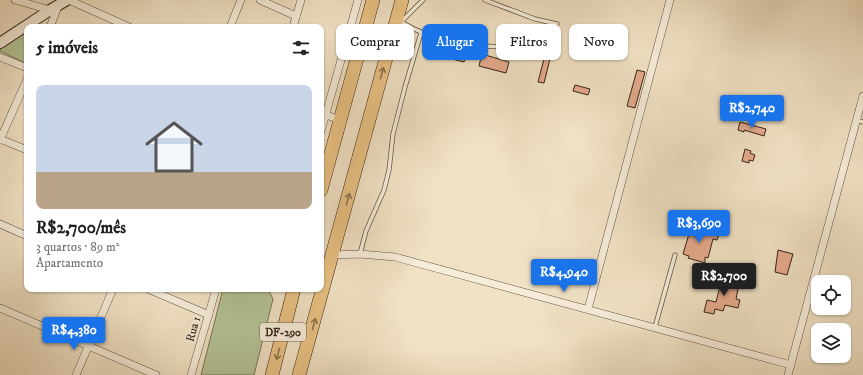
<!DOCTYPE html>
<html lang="pt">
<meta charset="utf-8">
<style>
body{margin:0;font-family:"IM FELL DW Pica",serif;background:#f6f6f6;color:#202124;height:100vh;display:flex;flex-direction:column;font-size:15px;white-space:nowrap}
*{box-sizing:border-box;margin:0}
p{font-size:13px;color:#757577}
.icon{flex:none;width:22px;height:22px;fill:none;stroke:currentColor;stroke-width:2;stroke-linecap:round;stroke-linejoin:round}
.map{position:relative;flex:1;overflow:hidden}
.side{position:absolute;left:24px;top:24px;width:300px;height:268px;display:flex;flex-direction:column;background:#fff;border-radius:8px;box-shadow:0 1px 3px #0004}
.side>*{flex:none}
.hud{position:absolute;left:336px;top:24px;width:380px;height:36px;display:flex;gap:8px}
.fabs{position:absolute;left:811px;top:275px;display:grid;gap:8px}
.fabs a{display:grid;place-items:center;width:40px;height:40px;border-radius:8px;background:#fff;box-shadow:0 1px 3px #0004;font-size:20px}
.price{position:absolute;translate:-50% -34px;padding:0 9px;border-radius:4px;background:#1a73e8;color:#fff;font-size:13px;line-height:26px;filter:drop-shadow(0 1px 2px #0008)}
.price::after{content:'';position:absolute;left:50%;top:24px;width:12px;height:9px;margin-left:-6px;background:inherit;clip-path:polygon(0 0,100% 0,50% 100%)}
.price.current{background:#222;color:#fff}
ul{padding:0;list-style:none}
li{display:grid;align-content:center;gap:8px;height:212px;padding:0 12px}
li+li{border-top:1px solid #e0e0e0}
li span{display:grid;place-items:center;height:124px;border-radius:8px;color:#555}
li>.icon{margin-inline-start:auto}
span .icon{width:72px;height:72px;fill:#fffc;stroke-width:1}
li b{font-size:17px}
h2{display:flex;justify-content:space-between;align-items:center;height:48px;padding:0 12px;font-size:17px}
.tag{padding:0 14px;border-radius:8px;background:#fff;box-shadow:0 1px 3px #0004;font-size:14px;line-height:36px}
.tag.current{background:#1a73e8;color:#fff}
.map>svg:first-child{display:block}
.green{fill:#b4c498;stroke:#747457}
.building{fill:#e4aa8c;stroke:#332316}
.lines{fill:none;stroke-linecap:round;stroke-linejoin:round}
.lane-casing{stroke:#625242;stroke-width:5}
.street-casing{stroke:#625242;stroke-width:8}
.secondary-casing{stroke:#332316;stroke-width:12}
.highway-casing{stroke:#332316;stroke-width:14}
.lane{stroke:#f5ecd9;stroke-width:3.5}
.street{stroke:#f5ecd9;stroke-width:7}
.secondary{stroke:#f5ecd9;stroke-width:10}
.highway{stroke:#e8c082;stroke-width:13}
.oneway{stroke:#8e724c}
.labels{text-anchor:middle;stroke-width:3.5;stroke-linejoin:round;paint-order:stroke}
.shield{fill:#f5ecd9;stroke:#6d5f50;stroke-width:1}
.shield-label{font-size:11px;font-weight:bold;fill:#332316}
.street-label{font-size:12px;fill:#332316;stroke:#f5ecd9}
</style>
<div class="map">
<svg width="863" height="375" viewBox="0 0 863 375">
<rect width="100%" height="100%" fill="#f0e1c4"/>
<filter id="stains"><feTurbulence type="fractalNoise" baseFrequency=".005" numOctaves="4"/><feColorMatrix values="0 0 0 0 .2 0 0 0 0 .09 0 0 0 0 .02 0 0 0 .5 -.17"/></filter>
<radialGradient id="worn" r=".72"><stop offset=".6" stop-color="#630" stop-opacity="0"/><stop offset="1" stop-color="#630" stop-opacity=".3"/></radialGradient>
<g class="green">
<polygon points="27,32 27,64 0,51 0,49"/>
<polygon points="223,289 262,289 269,291 273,299 254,375 201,375"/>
</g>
<g class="building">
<polygon points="451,30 461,33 459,40 448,38"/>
<polygon points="447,44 458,46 457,48 467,51 464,62 452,59 454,52 445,50"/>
<polygon points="547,46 553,47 544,83 538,82 544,59 536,57 537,51 545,53"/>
<polygon points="482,54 509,62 506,73 479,66"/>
<polygon points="637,70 645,72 635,108 627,106"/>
<polygon points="575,85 590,89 588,95 573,91"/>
<polygon points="740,122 766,129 764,136 744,130 744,132 738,130"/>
<polygon points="745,149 751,151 750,153 755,155 753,161 749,160 749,163 742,161"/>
<polygon points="691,227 719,234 717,240 713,239 708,258 705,257 705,263 688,258 689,256 683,254"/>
<polygon points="778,250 793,254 787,275 775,272"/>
<polygon points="727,276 734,278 736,282 734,288 738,289 736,299 740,300 738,308 725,305 723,311 715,309 714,314 704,312 707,300 716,302 722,278 724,279"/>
</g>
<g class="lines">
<defs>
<g id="lane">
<polyline points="485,0 535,19 557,24"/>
<path d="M401,22C442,46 476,47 522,47"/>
<polyline points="400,23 423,0"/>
<polyline points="856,120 863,122"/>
<polyline points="360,254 366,231 384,190 389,170 393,134 405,87 421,33"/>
<polyline points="655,327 675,255"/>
</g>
<g id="street">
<polyline points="15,0 50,10"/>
<polyline points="69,0 129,27"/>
<polyline points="260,0 296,16"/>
<polyline points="50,27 59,4"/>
<polyline points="230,27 241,0"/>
<polyline points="293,27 301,0"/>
<polyline points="0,57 27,68"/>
<polyline points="321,113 340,120"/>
<polyline points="321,131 358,0"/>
<polyline points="0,139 27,150"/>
<polyline points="0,140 27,79"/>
<polyline points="0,224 27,236"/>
<polyline points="333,255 360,254 395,257 791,365"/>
<polyline points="148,289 209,315"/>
<polyline points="0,308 156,375"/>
<polyline points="588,309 670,0"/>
<polyline points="76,375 113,289"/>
<polyline points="191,375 216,289"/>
<polyline points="788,375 863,96"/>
</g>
<polyline id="secondary" points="0,43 50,10 67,0"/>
<g id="highway">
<polyline points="321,190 373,0"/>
<polyline points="272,375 294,289"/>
<polyline points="299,375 402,0"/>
</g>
</defs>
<use href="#lane" class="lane-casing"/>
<use href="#street" class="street-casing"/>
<use href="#secondary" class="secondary-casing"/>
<use href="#highway" class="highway-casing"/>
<use href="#lane" class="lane"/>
<use href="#street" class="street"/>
<use href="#secondary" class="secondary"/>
<use href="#highway" class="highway"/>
</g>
<defs><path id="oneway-shaft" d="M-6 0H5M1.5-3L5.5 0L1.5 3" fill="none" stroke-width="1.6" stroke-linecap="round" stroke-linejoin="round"/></defs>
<g class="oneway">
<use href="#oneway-shaft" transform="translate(382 73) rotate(-75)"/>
<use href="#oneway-shaft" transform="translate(348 199) rotate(-75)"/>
<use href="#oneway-shaft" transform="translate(314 324) rotate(-75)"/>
<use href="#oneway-shaft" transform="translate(278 354) rotate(104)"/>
</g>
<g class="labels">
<rect class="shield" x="260" y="323" width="46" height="18" rx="3"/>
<g class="shield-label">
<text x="283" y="336">DF-290</text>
</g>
<g class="street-label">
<text transform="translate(193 329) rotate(-74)" y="4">Rua 1</text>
</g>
</g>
<rect width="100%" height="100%" filter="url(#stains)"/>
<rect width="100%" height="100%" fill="url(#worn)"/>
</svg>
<div class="fabs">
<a><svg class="icon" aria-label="locate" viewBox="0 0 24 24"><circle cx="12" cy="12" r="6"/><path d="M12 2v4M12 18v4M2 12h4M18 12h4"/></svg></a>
<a><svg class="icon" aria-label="layers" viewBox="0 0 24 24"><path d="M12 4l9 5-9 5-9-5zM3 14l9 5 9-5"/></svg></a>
</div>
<b class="price" style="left:752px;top:129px">R$2,740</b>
<b class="price" style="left:699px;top:244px">R$3,690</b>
<b class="price" style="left:564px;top:293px">R$4,940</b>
<b class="price current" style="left:724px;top:297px">R$2,700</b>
<b class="price" style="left:74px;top:351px">R$4,380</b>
<div class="hud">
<a class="tag">Comprar</a>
<a class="tag current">Alugar</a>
<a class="tag">Filtros</a>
<a class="tag">Novo</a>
</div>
<section class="side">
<h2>5 imóveis<svg class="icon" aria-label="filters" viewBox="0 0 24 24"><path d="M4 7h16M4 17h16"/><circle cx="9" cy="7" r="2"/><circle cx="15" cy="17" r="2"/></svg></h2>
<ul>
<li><span style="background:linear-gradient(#c9d6e8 70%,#b9a48a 0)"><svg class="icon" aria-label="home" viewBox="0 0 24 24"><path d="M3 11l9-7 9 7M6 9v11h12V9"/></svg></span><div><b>R$2,700/mês</b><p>3 quartos · 89 m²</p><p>Apartamento</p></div></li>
</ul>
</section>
</div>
